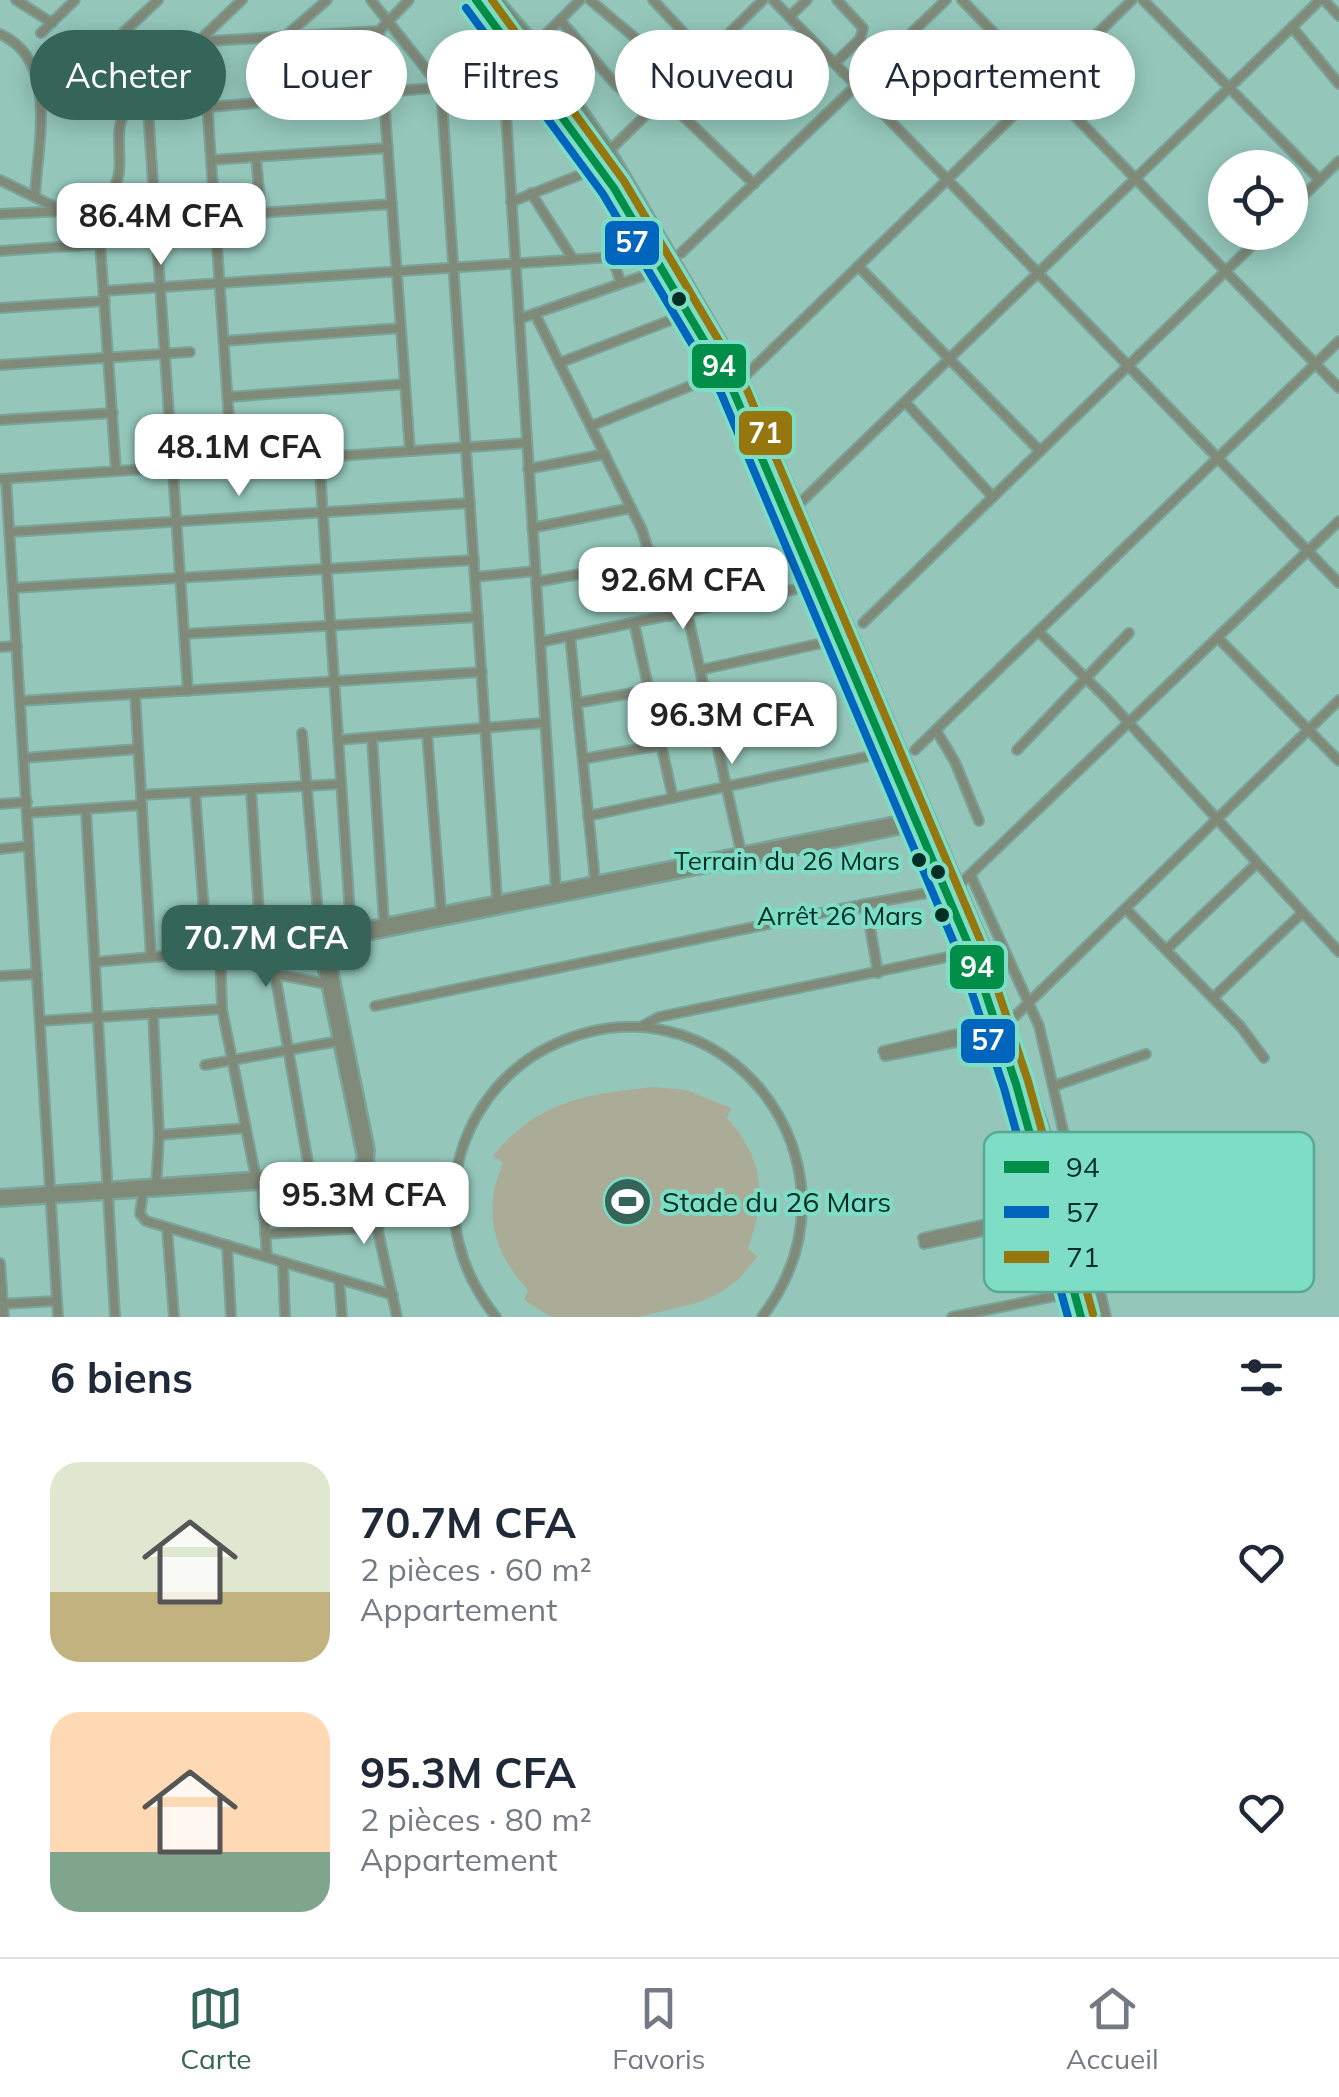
<!DOCTYPE html>
<html lang="fr">
<meta charset="utf-8">
<style>
body{margin:0;font-family:Mulish,sans-serif;background:#f6f6f7;color:#1f2937;height:100vh;display:flex;flex-direction:column;font-size:38px;white-space:nowrap}
*{box-sizing:border-box;margin:0}
p{font-size:32px;color:#747a83}
.icon{flex:none;width:55px;height:55px;fill:none;stroke:currentColor;stroke-width:2;stroke-linecap:round;stroke-linejoin:round}
.map{position:relative;height:1317px;overflow:hidden}
.details{display:flex;flex-direction:column;background:#fff;flex:1}
.details>*{flex:none}
.banner{position:absolute;left:30px;top:30px;width:1280px;height:90px;display:flex;gap:20px}
.buttons{position:absolute;left:1208px;top:150px;display:grid;gap:20px}
.buttons a{display:grid;place-items:center;width:100px;height:100px;border-radius:50%;background:#fff;box-shadow:0 5px 25px #0003;font-size:50px}
.price{position:absolute;translate:-50% -85px;padding:0 22px;border-radius:20px;background:#fff;color:#222;font-size:32px;line-height:65px;filter:drop-shadow(0 2px 5px #0008)}
.price::after{content:'';position:absolute;left:50%;top:60px;width:30px;height:22px;margin-left:-15px;background:inherit;clip-path:polygon(0 0,100% 0,50% 100%)}
.price.selected{background:#356459;color:#fff}
ul{padding:0;list-style:none}
li{display:flex;align-items:center;gap:30px;height:250px;padding:0 50px}
li span{display:grid;place-items:center;flex:none;width:280px;height:200px;border-radius:30px;color:#555}
li>.icon{margin-inline-start:auto}
span .icon{width:120px;height:120px;fill:#fffc;stroke-width:1}
li b{font-size:42px}
h2{display:flex;justify-content:space-between;align-items:center;height:120px;padding:0 50px;font-size:42px}
.tag{padding:0 35px;border-radius:45px;background:#fff;box-shadow:0 5px 25px #0003;font-size:35px;line-height:90px}
.tag.selected{background:#356459;color:#fff}
.dock{display:flex;justify-content:space-around;align-items:center;height:140px;border-top:2px solid #e0e1e3;background:#fff;font-size:28px;color:#747a83}
.dock a{display:grid;justify-items:center;gap:5px}
.dock .selected{color:#356459}
.map>svg:first-child{display:block}
.green{fill:#aaac97}
.lines{fill:none;stroke-linecap:round;stroke-linejoin:round}
.minor-casing{stroke:#7ba49b;stroke-width:12}
.tertiary-casing{stroke:#7ba49b;stroke-width:14}
.trunk-casing{stroke:#7ba49b;stroke-width:16}
.minor{stroke:#808a79;stroke-width:8}
.tertiary{stroke:#808a79;stroke-width:9}
.trunk{stroke:#768e7c;stroke-width:11}
.bus-1-casing{stroke:#7eddc5;stroke-width:15}
.bus-2-casing{stroke:#7eddc5;stroke-width:15}
.bus-3-casing{stroke:#7eddc5;stroke-width:15}
.bus-1{stroke:#008e48;stroke-width:8}
.bus-2{stroke:#0065bd;stroke-width:8}
.bus-3{stroke:#95760f;stroke-width:8}
.bus-dot{fill:#022e25;stroke:#7eddc5;stroke-width:4}
.labels{text-anchor:middle;stroke-width:8;stroke-linejoin:round;paint-order:stroke}
.bus-label{font-size:26px;fill:#022e25;stroke:#7eddc5;text-anchor:end}
.poi-label{font-size:28px;fill:#022e25;stroke:#7eddc5;text-anchor:start}
.key{fill:#7eddc5;stroke:#59a895;stroke-width:2.5}
.key-label{font-size:28px;fill:#022e25}
.line-badge{stroke:#7eddc5;stroke-width:4}
.badge-label{font-size:28px;text-anchor:middle;font-weight:bold;fill:#fff}
</style>
<div class="map">
<svg width="1339" height="1317" viewBox="0 0 1339 1317">
<rect width="100%" height="100%" fill="#94c7ba"/>
<path class="green" d="M653,1087L686,1090L731,1108L727,1118C764,1159 767,1197 748,1248L757,1257L739,1279L720,1293L697,1303L638,1317H551L524,1300L528,1290C493,1252 482,1211 503,1163L493,1156C537,1101 586,1094 653,1087Z"/>
<g class="lines">
<defs>
<g id="minor">
<polyline points="16,0 52,23"/>
<polyline points="371,0 441,88 497,899"/>
<polyline points="590,0 640,42 678,84"/>
<polyline points="653,0 699,49"/>
<polyline points="773,0 1339,583"/>
<polyline points="962,0 1339,388"/>
<polyline points="1143,0 1320,180"/>
<polyline points="1324,0 1339,16"/>
<polyline points="789,17 807,0"/>
<polyline points="560,20 616,85 650,112"/>
<polyline points="1292,27 1339,84"/>
<polyline points="379,31 410,451"/>
<polyline points="41,33 75,0"/>
<path d="M0,34C60,61 37,144 35,197"/>
<polyline points="271,39 273,100"/>
<polyline points="282,39 327,0"/>
<polyline points="535,45 580,0"/>
<polyline points="107,47 379,31 409,0"/>
<polyline points="835,63 860,39 863,28 837,0"/>
<polyline points="504,84 556,888"/>
<polyline points="664,98 754,184"/>
<polyline points="148,110 188,691"/>
<polyline points="122,118 103,103 93,61 158,0"/>
<polyline points="609,151 763,0"/>
<polyline points="256,157 261,212"/>
<polyline points="211,160 388,148"/>
<polyline points="0,180 59,209"/>
<polyline points="531,193 573,259"/>
<polyline points="97,200 116,471"/>
<polyline points="511,202 600,167"/>
<polyline points="1290,209 1339,161"/>
<path d="M0,214L63,211L109,193C130,174 111,138 124,114L541,79"/>
<polyline points="215,216 392,204"/>
<polyline points="0,251 101,244"/>
<polyline points="681,253 946,0"/>
<polyline points="612,257 655,249"/>
<polyline points="858,266 1040,451"/>
<polyline points="104,291 612,257 621,283"/>
<polyline points="0,308 105,301"/>
<polyline points="535,314 642,530 669,616"/>
<polyline points="519,319 666,268"/>
<polyline points="224,341 401,328"/>
<polyline points="559,363 692,312"/>
<polyline points="0,365 190,352"/>
<polyline points="742,379 1132,0"/>
<polyline points="228,397 405,384"/>
<polyline points="905,402 993,497"/>
<polyline points="0,420 113,413"/>
<polyline points="591,426 715,376"/>
<polyline points="319,457 351,928"/>
<polyline points="232,463 203,44 204,36 242,0"/>
<polyline points="528,469 605,454"/>
<polyline points="0,479 527,443"/>
<polyline points="6,479 58,1317"/>
<polyline points="797,506 1320,0"/>
<polyline points="532,528 631,508"/>
<polyline points="10,532 470,503"/>
<polyline points="475,577 535,571"/>
<polyline points="536,582 652,561"/>
<polyline points="13,588 474,560"/>
<polyline points="687,612 741,852"/>
<polyline points="634,623 673,798"/>
<polyline points="863,623 1266,232"/>
<polyline points="1038,631 1108,700 1339,952"/>
<polyline points="184,634 478,617"/>
<polyline points="570,636 595,880"/>
<polyline points="1218,638 1339,761"/>
<polyline points="540,642 816,585"/>
<polyline points="0,647 17,646"/>
<polyline points="700,670 827,642"/>
<polyline points="135,694 151,957"/>
<polyline points="20,701 482,672"/>
<polyline points="577,703 649,690"/>
<polyline points="936,730 955,762 979,821"/>
<polyline points="302,733 320,936"/>
<polyline points="427,733 441,910"/>
<polyline points="372,738 384,922"/>
<polyline points="338,740 542,723"/>
<polyline points="915,750 1339,341"/>
<polyline points="1017,750 1129,633"/>
<polyline points="24,758 138,749"/>
<polyline points="583,759 661,745"/>
<polyline points="251,789 261,944"/>
<polyline points="195,792 207,952"/>
<polyline points="141,795 341,784"/>
<polyline points="0,804 27,802"/>
<polyline points="86,811 115,1317"/>
<polyline points="27,813 142,805"/>
<polyline points="588,816 884,753"/>
<polyline points="0,849 29,846"/>
<polyline points="971,876 1039,1026 1106,1317"/>
<polyline points="959,885 1339,521"/>
<polyline points="860,905 944,890"/>
<polyline points="1126,909 1241,1027 1264,1058"/>
<polyline points="1166,950 1256,864"/>
<polyline points="220,951 222,1009 256,1178"/>
<polyline points="220,951 275,974 327,984"/>
<polyline points="95,962 220,951 317,934"/>
<polyline points="275,974 311,1180"/>
<polyline points="0,976 37,974"/>
<polyline points="1213,998 1302,913"/>
<polyline points="375,1006 855,906 867,910 878,973"/>
<polyline points="153,1013 159,1135 156,1189"/>
<polyline points="40,1021 222,1009"/>
<polyline points="640,1027 659,1017 976,951"/>
<polyline points="883,1051 1009,1022 1339,700"/>
<polyline points="885,1056 1002,1033"/>
<polyline points="205,1065 339,1041"/>
<polyline points="1054,1086 1146,1054"/>
<polyline points="159,1135 246,1128"/>
<polyline points="364,1168 397,1317"/>
<polyline points="1075,1180 1179,1140"/>
<polyline points="262,1182 267,1257"/>
<polyline points="143,1192 140,1214 146,1221 393,1295"/>
<polyline points="167,1228 174,1317"/>
<polyline points="265,1234 379,1227"/>
<polyline points="923,1238 1055,1209"/>
<polyline points="924,1244 1057,1215"/>
<polyline points="227,1245 231,1317"/>
<polyline points="283,1262 285,1317"/>
<polyline points="0,1263 4,1317"/>
<polyline points="339,1279 342,1317"/>
<polyline points="0,1304 57,1301"/>
<path d="M496,1317C460,1272 445,1217 459,1160C471,1113 502,1072 545,1049C719,959 879,1164 762,1317"/>
<polyline points="952,1317 1075,1292"/>
</g>
<g id="tertiary">
<polyline points="325,1173 357,1170 363,1158 322,960 321,945 328,935 920,817"/>
<polyline points="0,1195 304,1174"/>
<polyline points="0,1201 352,1178 367,1170 369,1150 330,959 332,942 924,824"/>
</g>
<g id="trunk">
<path d="M476,0C575,121 659,250 732,388L972,953L1016,1084L1081,1317"/>
<polyline points="496,0 535,45 609,151 742,379 984,948 1044,1134 1091,1317"/>
</g>
</defs>
<use href="#minor" class="minor-casing"/>
<use href="#tertiary" class="tertiary-casing"/>
<use href="#trunk" class="trunk-casing"/>
<use href="#minor" class="minor"/>
<use href="#tertiary" class="tertiary"/>
<use href="#trunk" class="trunk"/>
<defs>
<polyline id="bus-1" points="476,0 614,188 732,388 972,953 1016,1084 1081,1317"/>
<polyline id="bus-2" points="466,8 603,194 721,393 960,957 1004,1088 1068,1317"/>
<polyline id="bus-3" points="492,0 624,181 744,383 984,949 1028,1081 1093,1314"/>
</defs>
<use href="#bus-1" class="bus-1-casing"/>
<use href="#bus-2" class="bus-2-casing"/>
<use href="#bus-3" class="bus-3-casing"/>
<use href="#bus-1" class="bus-1"/>
<use href="#bus-2" class="bus-2"/>
<use href="#bus-3" class="bus-3"/>
</g>
<defs>
<symbol id="stadium-disc" viewBox="-11 -11 22 22"><circle r="9.5" fill="#356459" stroke="#7eddc5"/><path d="M0-5a6.5 5 0 1 0 0 10a6.5 5 0 1 0 0-10ZM-3.5-1.8h7v3.6h-7Z" fill="#fff"/></symbol>
</defs>
<g fill-rule="evenodd">
<use href="#stadium-disc" x="600" y="1174" width="55" height="55"/>
</g>
<g class="bus-dot">
<circle cx="679" cy="299" r="9"/>
<circle cx="919" cy="860" r="9"/>
<circle cx="938" cy="872" r="9"/>
<circle cx="942" cy="915" r="9"/>
</g>
<g class="labels">
<g class="bus-label">
<text x="900" y="870">Terrain du 26 Mars</text>
<text x="923" y="925">Arrêt 26 Mars</text>
</g>
<g class="poi-label">
<text x="662" y="1212">Stade du 26 Mars</text>
</g>
</g>
<rect x="984" y="1132" width="330" height="160" rx="15" class="key"/>
<rect x="1004" y="1161" width="45" height="12" fill="#008e48"/>
<rect x="1004" y="1206" width="45" height="12" fill="#0065bd"/>
<rect x="1004" y="1251" width="45" height="12" fill="#95760f"/>
<g class="key-label">
<text x="1066" y="1177">94</text>
<text x="1066" y="1222">57</text>
<text x="1066" y="1267">71</text>
</g>
<g class="line-badge">
<rect x="603" y="219" width="58" height="48" rx="10" fill="#0065bd"/>
<rect x="690" y="342" width="58" height="48" rx="10" fill="#008e48"/>
<rect x="737" y="409" width="57" height="48" rx="10" fill="#95760f"/>
<rect x="948" y="943" width="58" height="48" rx="10" fill="#008e48"/>
<rect x="959" y="1017" width="58" height="48" rx="10" fill="#0065bd"/>
</g>
<g class="badge-label">
<text x="632" y="252">57</text>
<text x="719" y="376">94</text>
<text x="765" y="443">71</text>
<text x="977" y="977">94</text>
<text x="988" y="1050">57</text>
</g>
</svg>
<div class="buttons">
<a><svg class="icon" aria-label="locate" viewBox="0 0 24 24"><circle cx="12" cy="12" r="6"/><path d="M12 2v4M12 18v4M2 12h4M18 12h4"/></svg></a>
</div>
<b class="price" style="left:161px;top:268px">86.4M CFA</b>
<b class="price" style="left:239px;top:499px">48.1M CFA</b>
<b class="price" style="left:683px;top:632px">92.6M CFA</b>
<b class="price" style="left:732px;top:767px">96.3M CFA</b>
<b class="price selected" style="left:266px;top:990px">70.7M CFA</b>
<b class="price" style="left:364px;top:1247px">95.3M CFA</b>
<div class="banner">
<a class="tag selected">Acheter</a>
<a class="tag">Louer</a>
<a class="tag">Filtres</a>
<a class="tag">Nouveau</a>
<a class="tag">Appartement</a>
</div>
</div>
<section class="details">
<h2>6 biens<svg class="icon" aria-label="filters" viewBox="0 0 24 24"><path d="M4 7h16M4 17h16"/><circle cx="9" cy="7" r="2"/><circle cx="15" cy="17" r="2"/></svg></h2>
<ul>
<li><span style="background:linear-gradient(#dfe7d0 65%,#c2b280 0)"><svg class="icon" aria-label="home" viewBox="0 0 24 24"><path d="M3 11l9-7 9 7M6 9v11h12V9"/></svg></span><div><b>70.7M CFA</b><p>2 pièces · 60 m²</p><p>Appartement</p></div><svg class="icon" aria-label="heart" viewBox="0 0 24 24"><path d="M12 20l-8-8c-3-5 5-10 8-4 3-6 11-1 8 4z"/></svg></li>
<li><span style="background:linear-gradient(#ffd9b3 70%,#7fa58c 0)"><svg class="icon" aria-label="home" viewBox="0 0 24 24"><path d="M3 11l9-7 9 7M6 9v11h12V9"/></svg></span><div><b>95.3M CFA</b><p>2 pièces · 80 m²</p><p>Appartement</p></div><svg class="icon" aria-label="heart" viewBox="0 0 24 24"><path d="M12 20l-8-8c-3-5 5-10 8-4 3-6 11-1 8 4z"/></svg></li>
</ul>
</section>
<nav class="dock">
<a class="selected"><svg class="icon" aria-label="map" viewBox="0 0 24 24"><path d="M3 6l6-2 6 2 6-2v14l-6 2-6-2-6 2zM9 4v14M15 6v14"/></svg>Carte</a>
<a><svg class="icon" aria-label="saved" viewBox="0 0 24 24"><path d="M7 4h10v16l-5-4-5 4z"/></svg>Favoris</a>
<a><svg class="icon" aria-label="home" viewBox="0 0 24 24"><path d="M3 11l9-7 9 7M6 9v11h12V9"/></svg>Accueil</a>
</nav>
